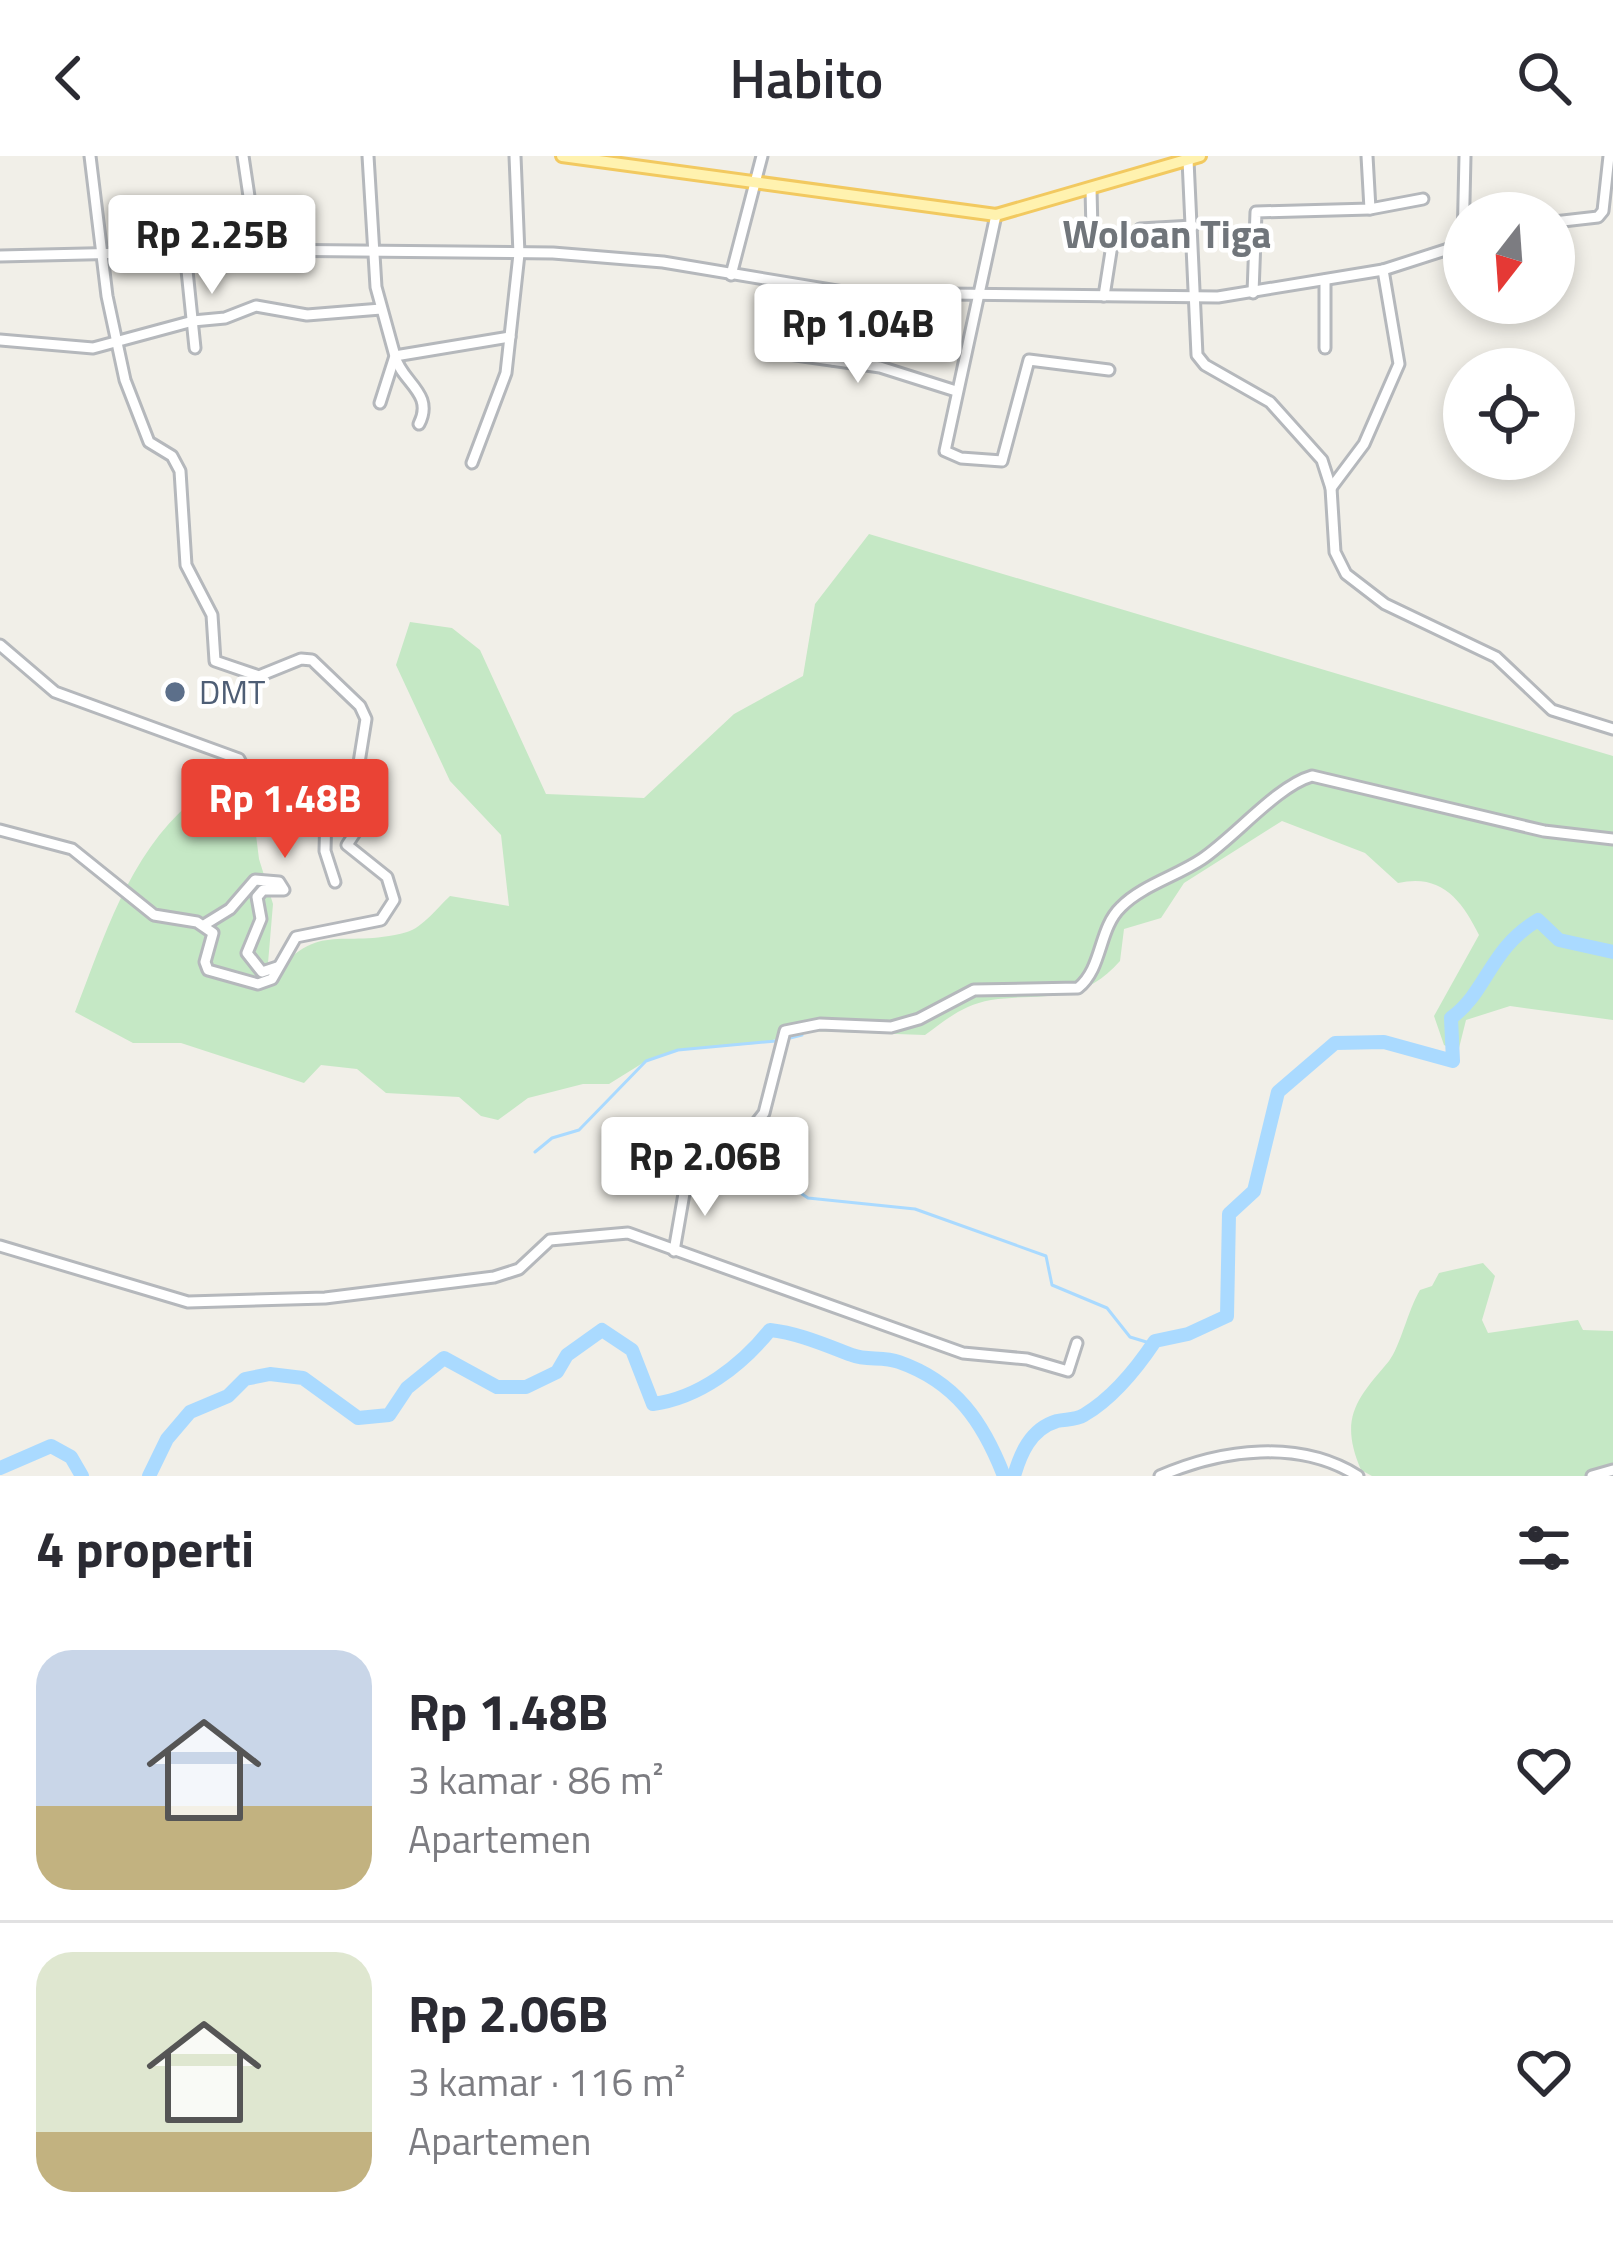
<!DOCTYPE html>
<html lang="id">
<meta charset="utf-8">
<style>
body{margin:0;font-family:"Titillium Web",sans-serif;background:#f2f2f3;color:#2b2b33;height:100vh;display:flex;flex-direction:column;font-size:45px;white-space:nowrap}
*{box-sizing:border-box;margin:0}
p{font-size:39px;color:#7c7c81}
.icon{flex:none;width:66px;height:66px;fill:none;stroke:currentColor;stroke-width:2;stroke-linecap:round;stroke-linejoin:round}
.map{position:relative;height:1320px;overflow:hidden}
.sheet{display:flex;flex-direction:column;background:#fff;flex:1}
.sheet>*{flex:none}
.needle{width:78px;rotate:197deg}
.buttons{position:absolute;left:1443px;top:36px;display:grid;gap:24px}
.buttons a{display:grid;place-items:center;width:132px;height:132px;border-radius:50%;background:#fff;box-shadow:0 6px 18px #0003;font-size:60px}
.price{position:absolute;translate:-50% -102px;padding:0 27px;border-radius:12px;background:#fff;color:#222;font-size:39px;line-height:78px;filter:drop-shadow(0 3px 6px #0008)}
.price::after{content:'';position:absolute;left:50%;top:72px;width:36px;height:27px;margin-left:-18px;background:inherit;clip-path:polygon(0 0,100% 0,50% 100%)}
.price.active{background:#ea4335;color:#fff}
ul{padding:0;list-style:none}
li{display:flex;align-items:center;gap:36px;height:300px;padding:0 36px}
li+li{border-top:3px solid #e1e1e2}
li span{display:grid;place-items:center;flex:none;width:336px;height:240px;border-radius:36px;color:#555}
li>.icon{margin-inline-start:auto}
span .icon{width:144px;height:144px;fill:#fffc;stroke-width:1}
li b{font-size:51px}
h2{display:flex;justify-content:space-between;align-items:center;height:144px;padding:0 36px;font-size:51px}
header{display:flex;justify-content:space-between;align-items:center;height:156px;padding:0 36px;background:#fff;font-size:54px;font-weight:600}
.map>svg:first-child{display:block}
.green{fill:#c5e8c5}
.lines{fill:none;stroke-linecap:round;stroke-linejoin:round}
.stream{stroke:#aadaff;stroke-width:3}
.river{stroke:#aadaff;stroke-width:14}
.minor-casing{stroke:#b5b8bc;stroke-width:15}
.major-casing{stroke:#f2c960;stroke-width:16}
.minor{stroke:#fff;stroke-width:9}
.major{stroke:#fff2af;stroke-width:10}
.service-dot{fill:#5c6f8a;stroke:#fff;stroke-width:4.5}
.labels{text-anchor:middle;stroke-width:9;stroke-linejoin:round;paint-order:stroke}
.service-label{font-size:33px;fill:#4e5e75;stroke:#fff;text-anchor:start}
.quarter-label{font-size:39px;font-weight:bold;fill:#70757a;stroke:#fff}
</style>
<header><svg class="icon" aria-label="back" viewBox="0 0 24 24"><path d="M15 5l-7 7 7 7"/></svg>Habito<svg class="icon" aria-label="search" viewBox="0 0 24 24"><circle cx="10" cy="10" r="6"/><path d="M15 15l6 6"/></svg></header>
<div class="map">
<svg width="1613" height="1320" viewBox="0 0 1613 1320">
<rect width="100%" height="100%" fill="#f1efe8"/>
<g class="green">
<path d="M869,378L1613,600V864L1510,850L1466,864L1458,896L1444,889L1434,860L1479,779C1462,744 1441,717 1398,727L1365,697L1282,665L1184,727L1161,762L1124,773L1120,805C1079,851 1045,836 991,844C963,849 947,863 925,879L811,875L755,888L678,894L646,905L609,928H583L528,942L498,964L481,960L459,941L386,937L357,913L321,909L304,927L181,887H133L75,856C104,782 128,700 191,646C206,632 229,624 248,615L259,703L273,748L266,831C316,759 339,795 407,776C422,772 438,751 450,740L509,750L501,679L450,625L396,509L410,466L452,472L480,494L546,638L644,642L734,558L803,520L815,448Z"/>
<path d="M1483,1107L1495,1120L1482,1164L1488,1177L1578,1164L1583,1174L1613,1175V1320H1372L1361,1314C1339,1262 1356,1244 1389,1205C1400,1191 1408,1154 1420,1134L1432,1130L1439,1117Z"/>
</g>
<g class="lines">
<g class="stream">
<polyline points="786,883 802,879"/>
<polyline points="764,991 770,1003 802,1021 802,1038 808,1042 915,1053 1046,1100 1052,1129 1107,1152 1130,1181 1153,1188"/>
<polyline points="535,996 552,982 579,974 646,905 678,894 776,885"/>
</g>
<g class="river">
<polyline points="0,1312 51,1290 71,1301 82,1320"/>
<path d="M149,1320L167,1283L190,1256L228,1240L245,1223L270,1218L303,1222L358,1262L389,1259L407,1232L444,1202L497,1231H526L557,1216L567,1199L602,1174L632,1194L653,1248C699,1242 741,1210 770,1174C798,1177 825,1189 852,1199C866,1205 883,1200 899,1206C956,1226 983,1266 1004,1320"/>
<path d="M1014,1320C1020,1299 1030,1273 1057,1265C1067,1263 1076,1264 1084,1259C1113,1242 1137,1212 1155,1185L1188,1178L1227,1160L1229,1058L1254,1035L1278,936L1335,887L1384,886L1453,905L1451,862C1488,835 1489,793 1538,764L1559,784L1613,796"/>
</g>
<defs>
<g id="minor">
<polyline points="243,0 257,94"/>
<polyline points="368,0 376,131 395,200 380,247"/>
<polyline points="1188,4 1197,199 1205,209 1270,246 1322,304 1331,332 1335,396 1346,418 1385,448 1496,501 1552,554 1613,573"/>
<polyline points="1091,33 1092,75"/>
<polyline points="1370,53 1423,43"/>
<polyline points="996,59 945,295 961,302 1002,305 1029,204 1109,214"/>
<polyline points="1554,66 1598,61 1603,55 1609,0"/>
<polyline points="1140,73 1193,70"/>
<polyline points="1463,89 1465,0"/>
<polyline points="185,95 195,192"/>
<polyline points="0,100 257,94 553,97 663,106 849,137 1218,141 1383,114 1464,88"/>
<polyline points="731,119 762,0"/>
<polyline points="1253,137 1256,56 1370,53 1367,0"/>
<polyline points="1104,140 1112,89 1121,86"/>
<polyline points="0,184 93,192 193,165 225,162 256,150 307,159 381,153"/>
<polyline points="1325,192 1325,124"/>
<polyline points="768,195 880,211 956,235"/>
<polyline points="833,204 849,137"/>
<path d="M419,268C435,237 401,226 395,200L510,181"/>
<polyline points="472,307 506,217 519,98 515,0"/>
<polyline points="1331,332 1364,288 1399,208 1383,114"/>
<polyline points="0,489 55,536 239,603 260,645 286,654 371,654"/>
<polyline points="326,654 325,695 335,726"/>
<polyline points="0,674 72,693 154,759 197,766 213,777 205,806 208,814 258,828 272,823 296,781 381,764 394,744 387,721 347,689 372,651 358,613 366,563 360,550 312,504 301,503 259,520 215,505 212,459 186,409 180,315 172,300 149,286 125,224 107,140 90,0"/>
<polyline points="204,769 230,753 255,724 279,726 284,734 263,734 257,741 261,763 247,797 262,816 277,811"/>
<polyline points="0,1090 188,1146 325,1142 494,1121 519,1113 550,1084 628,1077 963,1197 1027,1203 1068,1215 1077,1187"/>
<path d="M674,1095L686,1026L719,1014L764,957L785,875L820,868L891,871L919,863L974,834L1078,832C1103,812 1098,773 1121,751C1141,730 1177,720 1202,703C1236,680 1277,630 1312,620L1544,675L1613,683"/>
<path d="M1160,1320C1222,1293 1299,1283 1358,1320"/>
<polyline points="1592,1320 1613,1314"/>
</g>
<polyline id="major" points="562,0 996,59 1200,0"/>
</defs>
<use href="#minor" class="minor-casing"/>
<use href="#major" class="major-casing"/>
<use href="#minor" class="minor"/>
<use href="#major" class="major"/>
</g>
<circle class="service-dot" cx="175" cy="536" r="12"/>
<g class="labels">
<g class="service-label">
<text x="199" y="548">DMT</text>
</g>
<g class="quarter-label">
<text x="1167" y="92">Woloan Tiga</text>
</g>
</g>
</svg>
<div class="buttons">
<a><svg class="needle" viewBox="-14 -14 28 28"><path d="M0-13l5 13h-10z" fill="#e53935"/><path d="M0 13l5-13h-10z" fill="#7c7c81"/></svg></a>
<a><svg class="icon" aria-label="locate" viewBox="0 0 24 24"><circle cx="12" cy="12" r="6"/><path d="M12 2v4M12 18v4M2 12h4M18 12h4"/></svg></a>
</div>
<b class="price" style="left:212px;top:141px">Rp 2.25B</b>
<b class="price" style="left:858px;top:230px">Rp 1.04B</b>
<b class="price active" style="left:285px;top:705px">Rp 1.48B</b>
<b class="price" style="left:705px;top:1063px">Rp 2.06B</b>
</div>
<section class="sheet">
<h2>4 properti<svg class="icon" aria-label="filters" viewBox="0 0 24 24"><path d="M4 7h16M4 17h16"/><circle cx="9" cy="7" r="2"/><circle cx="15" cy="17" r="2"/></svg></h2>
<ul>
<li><span style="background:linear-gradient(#c9d6e8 65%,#c2b280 0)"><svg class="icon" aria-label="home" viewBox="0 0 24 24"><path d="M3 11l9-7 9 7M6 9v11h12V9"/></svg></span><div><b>Rp 1.48B</b><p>3 kamar · 86 m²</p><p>Apartemen</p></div><svg class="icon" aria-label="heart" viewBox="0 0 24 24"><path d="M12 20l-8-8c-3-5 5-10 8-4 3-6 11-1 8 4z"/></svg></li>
<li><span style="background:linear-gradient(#dfe7d0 75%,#c2b280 0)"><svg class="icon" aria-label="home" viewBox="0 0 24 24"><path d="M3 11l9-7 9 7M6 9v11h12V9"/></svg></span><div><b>Rp 2.06B</b><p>3 kamar · 116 m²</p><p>Apartemen</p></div><svg class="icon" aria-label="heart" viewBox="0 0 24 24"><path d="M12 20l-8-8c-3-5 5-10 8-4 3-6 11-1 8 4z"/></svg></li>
</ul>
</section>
